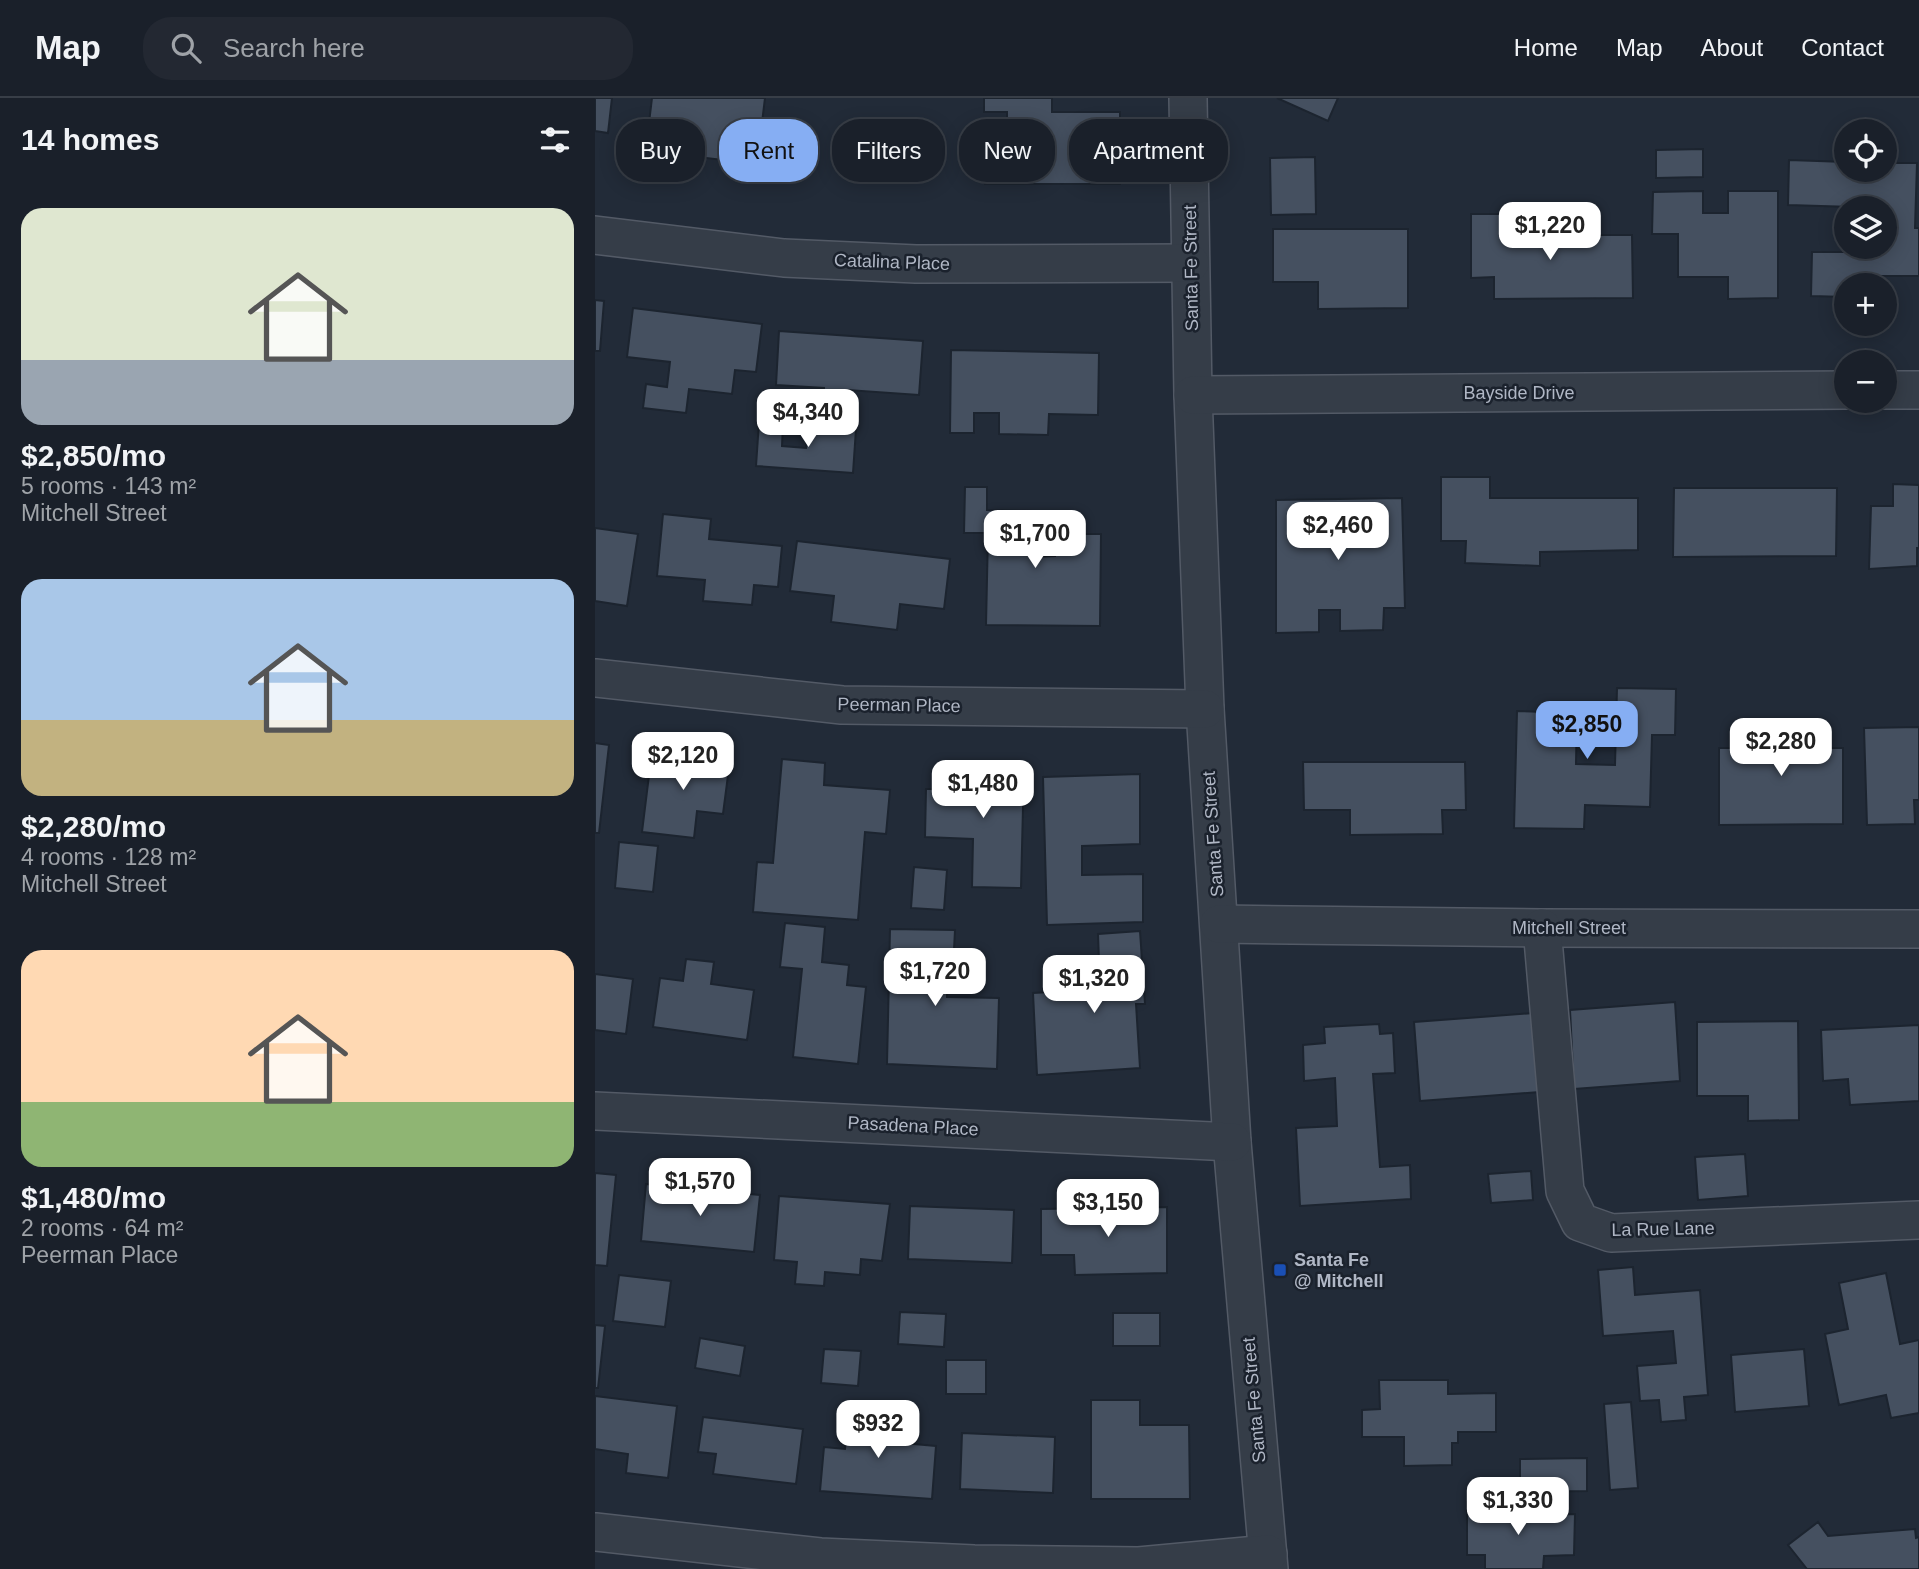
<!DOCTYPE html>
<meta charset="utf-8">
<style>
body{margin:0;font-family:Helvetica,sans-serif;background:#232832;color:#f1f3f6;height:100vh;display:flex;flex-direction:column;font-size:26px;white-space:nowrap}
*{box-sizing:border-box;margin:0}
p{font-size:23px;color:#9fa3a8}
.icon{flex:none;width:38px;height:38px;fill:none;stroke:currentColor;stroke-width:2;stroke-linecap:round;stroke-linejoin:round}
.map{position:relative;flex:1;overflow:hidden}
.panel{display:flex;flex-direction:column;background:#1a202a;width:595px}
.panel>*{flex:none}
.hud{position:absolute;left:21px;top:21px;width:665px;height:63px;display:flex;gap:14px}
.fabs{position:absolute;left:1239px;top:21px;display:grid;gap:14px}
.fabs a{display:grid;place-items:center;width:63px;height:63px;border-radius:50%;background:#1a202a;box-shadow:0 4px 18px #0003,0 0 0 2px #383e47;font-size:35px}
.price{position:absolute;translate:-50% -60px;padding:0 16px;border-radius:14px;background:#fff;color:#222;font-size:23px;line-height:46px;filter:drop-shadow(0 2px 4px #0008)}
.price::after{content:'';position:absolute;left:50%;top:42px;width:21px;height:16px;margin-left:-10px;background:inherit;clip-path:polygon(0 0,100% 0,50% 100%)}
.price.on{background:#86aef3;color:#111}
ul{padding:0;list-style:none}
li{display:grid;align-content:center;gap:14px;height:371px;padding:0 21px}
li span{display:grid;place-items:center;height:217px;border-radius:21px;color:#555}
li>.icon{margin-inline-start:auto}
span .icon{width:126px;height:126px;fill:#fffc;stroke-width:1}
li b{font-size:30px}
h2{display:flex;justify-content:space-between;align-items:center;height:84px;padding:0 21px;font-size:30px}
.pill{padding:0 24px;border-radius:28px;background:#1a202a;box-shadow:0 4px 18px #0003,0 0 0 2px #383e47;font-size:24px;line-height:63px}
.pill.on{background:#86aef3;color:#111}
header{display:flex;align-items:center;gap:42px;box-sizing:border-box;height:98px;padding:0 35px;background:#1a202a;border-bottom:2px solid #383e47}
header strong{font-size:33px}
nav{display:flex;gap:38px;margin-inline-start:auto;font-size:24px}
.search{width:490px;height:63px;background:#232832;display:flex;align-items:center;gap:18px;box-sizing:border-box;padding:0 24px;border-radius:28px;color:#9fa3a8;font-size:26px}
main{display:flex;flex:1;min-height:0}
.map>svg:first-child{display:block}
.building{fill:#455060;stroke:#1c242f;stroke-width:2}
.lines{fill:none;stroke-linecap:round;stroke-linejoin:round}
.minor-casing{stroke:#535a66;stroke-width:40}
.minor{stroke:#353d48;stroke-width:37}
.transit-dot{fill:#1a4fb4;stroke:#1b222d;stroke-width:2.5}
.labels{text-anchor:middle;stroke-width:5;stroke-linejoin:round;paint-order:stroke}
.street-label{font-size:18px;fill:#b0b7c5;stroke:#1b222d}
.poi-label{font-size:18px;font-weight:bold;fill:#b0b7c5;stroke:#1b222d;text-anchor:start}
</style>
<header>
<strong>Map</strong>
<div class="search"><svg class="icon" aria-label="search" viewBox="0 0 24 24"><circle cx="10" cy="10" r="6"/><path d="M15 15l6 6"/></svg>Search here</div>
<nav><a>Home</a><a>Map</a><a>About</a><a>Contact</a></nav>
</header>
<main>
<section class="panel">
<h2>14 homes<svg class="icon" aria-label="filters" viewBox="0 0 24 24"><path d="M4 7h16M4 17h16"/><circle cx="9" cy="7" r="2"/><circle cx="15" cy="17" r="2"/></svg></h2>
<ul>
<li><span style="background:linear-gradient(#dfe7d0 70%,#9aa5b1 0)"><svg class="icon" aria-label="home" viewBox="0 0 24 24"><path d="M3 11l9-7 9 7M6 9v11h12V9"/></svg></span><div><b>$2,850/mo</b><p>5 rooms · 143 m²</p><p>Mitchell Street</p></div></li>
<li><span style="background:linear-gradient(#a9c7e8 65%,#c2b280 0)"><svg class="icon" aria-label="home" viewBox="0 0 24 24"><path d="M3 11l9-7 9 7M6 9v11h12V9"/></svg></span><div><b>$2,280/mo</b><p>4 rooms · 128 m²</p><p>Mitchell Street</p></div></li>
<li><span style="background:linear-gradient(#ffd9b3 70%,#8fb573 0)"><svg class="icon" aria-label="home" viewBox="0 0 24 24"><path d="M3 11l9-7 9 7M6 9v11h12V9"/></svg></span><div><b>$1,480/mo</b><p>2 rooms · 64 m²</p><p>Peerman Place</p></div></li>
</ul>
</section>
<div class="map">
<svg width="1324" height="1471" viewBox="0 0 1324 1471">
<rect width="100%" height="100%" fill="#222b38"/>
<g class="building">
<polygon points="0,0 17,0 13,35 0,33"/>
<polygon points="57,0 170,0 162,66 95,58 93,80 48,75"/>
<polygon points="389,0 457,0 457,14 525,14 525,86 390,86 389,38 412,38 412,14 389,14"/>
<polygon points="682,0 743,0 733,23"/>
<polygon points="1108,51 1108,79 1061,80 1061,52"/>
<polygon points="720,59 721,116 676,117 675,60"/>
<polygon points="1194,62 1251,64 1251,72 1290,72 1290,65 1322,65 1320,130 1324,130 1324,178 1286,178 1286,187 1251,187 1251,199 1216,198 1217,154 1261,154 1262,149 1290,149 1290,110 1193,107"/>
<polygon points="1108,93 1108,115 1133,115 1133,93 1183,93 1183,200 1133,201 1133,179 1083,179 1083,136 1057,136 1058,94"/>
<polygon points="876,116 922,116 922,137 1037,137 1038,200 899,201 899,179 876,180"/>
<polygon points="678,131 813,131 813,210 723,211 723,184 678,184"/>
<polygon points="0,202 9,203 5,253 0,253"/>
<polygon points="38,210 167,226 161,274 140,272 137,296 94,291 91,315 48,310 51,286 72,289 75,264 32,259"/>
<polygon points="184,233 328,243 324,297 253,292 251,318 227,317 229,290 181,287"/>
<polygon points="356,252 504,255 503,317 454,316 453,337 404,336 404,315 379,315 379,335 355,335"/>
<polygon points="164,324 188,326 187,348 211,350 213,327 261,331 258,375 161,368"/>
<polygon points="846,379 895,379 895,400 1043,400 1043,452 945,454 945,468 870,465 871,443 846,443"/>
<polygon points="1298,386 1324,387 1324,450 1322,450 1322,468 1274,471 1276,408 1298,408"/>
<polygon points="370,389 392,389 392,412 438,413 437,459 460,458 461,436 506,436 505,528 391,527 393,435 369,435"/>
<polygon points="1079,390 1242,390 1241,458 1078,459"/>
<polygon points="807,400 810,510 789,510 788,532 745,533 745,512 724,512 724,534 681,535 681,402"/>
<polygon points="68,416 116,421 114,441 187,448 183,489 159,487 157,507 108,503 110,482 62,478"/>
<polygon points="0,430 43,436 32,508 0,503"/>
<polygon points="202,443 355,461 349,511 305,506 302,532 236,524 239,498 195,493"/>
<polygon points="1022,590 1081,591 1080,637 1057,637 1055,709 990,707 989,731 919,730 922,613 982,615 981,666 1020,667"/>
<polygon points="1223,624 1223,650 1248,650 1248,726 1124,727 1124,650 1149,650 1149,625"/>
<polygon points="1324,629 1324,702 1319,702 1320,726 1272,727 1269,630"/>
<polygon points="0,645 14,647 4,735 0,735"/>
<polygon points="57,653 135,662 128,716 102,713 99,740 47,734"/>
<polygon points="187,661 230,665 229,687 295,692 291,736 270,734 263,822 158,814 162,764 178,765"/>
<polygon points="708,664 870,664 871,712 847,712 848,736 755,737 755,712 709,712"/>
<polygon points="355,667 429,669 426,790 377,789 378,741 330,739 331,691 355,691"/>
<polygon points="545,676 545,746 487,748 487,777 548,776 548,824 452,827 448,679"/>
<polygon points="24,744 63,748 58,794 20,790"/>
<polygon points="319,769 352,772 349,812 316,810"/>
<polygon points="190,825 230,829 227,864 254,867 252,887 271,889 263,966 198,959 207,871 185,869"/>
<polygon points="295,831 360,832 359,852 353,852 352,899 404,900 402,971 292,966"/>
<polygon points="545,833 550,906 541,906 545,970 442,977 438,895 505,891 503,836"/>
<polygon points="91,861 119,864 116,886 159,892 152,942 58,929 65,880 88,883"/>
<polygon points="0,876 38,881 31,936 0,932"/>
<polygon points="1080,904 1085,983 979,991 975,912"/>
<polygon points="939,915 945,994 825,1003 819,924"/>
<polygon points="1203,923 1204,1022 1153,1023 1153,998 1102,998 1102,924"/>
<polygon points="784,926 785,936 798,935 800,975 778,976 785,1069 815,1067 816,1101 705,1108 701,1030 742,1028 740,980 709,983 708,947 730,945 729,929"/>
<polygon points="1324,927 1324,1003 1255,1007 1253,981 1228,983 1226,932"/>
<polygon points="1150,1056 1153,1098 1103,1102 1100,1059"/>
<polygon points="936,1073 938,1102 896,1105 893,1076"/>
<polygon points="0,1075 21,1077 12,1168 0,1167"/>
<polygon points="51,1086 165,1097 159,1154 46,1143"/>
<polygon points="184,1098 295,1106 287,1163 266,1161 265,1177 230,1174 229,1188 200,1186 202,1164 179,1162"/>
<polygon points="315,1108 419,1112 417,1165 313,1161"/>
<polygon points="572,1109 572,1175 480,1177 479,1157 446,1157 446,1111"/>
<polygon points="1038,1169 1040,1197 1105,1192 1113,1297 1089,1299 1091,1322 1066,1324 1064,1302 1045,1303 1042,1268 1081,1265 1078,1233 1008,1238 1003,1172"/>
<polygon points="1291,1175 1305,1246 1324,1242 1324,1315 1296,1320 1291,1297 1244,1307 1230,1236 1253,1231 1244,1185"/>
<polygon points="24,1177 76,1183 70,1229 18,1223"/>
<polygon points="305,1214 351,1216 349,1249 303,1246"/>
<rect x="518" y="1215" width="47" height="33"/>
<polygon points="0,1227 10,1228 3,1290 0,1290"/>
<polygon points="105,1240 150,1248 145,1278 100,1270"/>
<polygon points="229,1251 266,1253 263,1288 226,1285"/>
<polygon points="1209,1251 1214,1308 1140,1314 1136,1257"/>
<rect x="351" y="1262" width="40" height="34"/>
<polygon points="784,1282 853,1282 853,1296 901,1295 901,1334 863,1334 863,1345 857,1345 857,1367 809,1368 809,1339 767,1339 767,1312 785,1311"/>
<polygon points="0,1298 82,1308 73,1380 31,1375 33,1356 0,1351"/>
<polygon points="496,1302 545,1302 545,1327 594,1327 595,1401 496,1401"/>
<polygon points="1036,1304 1043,1390 1015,1392 1009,1306"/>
<polygon points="255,1307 300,1310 297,1344 341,1348 337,1401 225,1393 229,1349 250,1351"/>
<polygon points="108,1319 208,1331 201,1386 118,1376 121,1356 103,1354"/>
<polygon points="367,1335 460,1339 458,1395 365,1391"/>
<polygon points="992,1360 992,1393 925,1394 925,1361"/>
<polygon points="872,1404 899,1404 899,1417 980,1416 979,1457 949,1458 948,1471 890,1471 890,1457 872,1457"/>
<polygon points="1223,1424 1233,1438 1320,1431 1321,1440 1324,1439 1324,1471 1212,1471 1193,1447"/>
</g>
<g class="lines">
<defs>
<g id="minor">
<polyline points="593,0 598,297 610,611 637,1044 674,1471"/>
<polyline points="0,137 189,160 321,166 595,165"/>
<polyline points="1290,292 1324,292"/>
<polyline points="598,297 1251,292"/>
<polyline points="0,580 247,607 610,611"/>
<polyline points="624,826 947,830 1324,831"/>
<polyline points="947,830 970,1093 985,1124 1016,1135 1324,1122"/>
<polyline points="0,1013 637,1044"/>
<polyline points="0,1434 225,1459 379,1466 544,1468 673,1456"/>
</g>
</defs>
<use href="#minor" class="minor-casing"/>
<use href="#minor" class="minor"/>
</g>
<rect class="transit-dot" x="678" y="1165" width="14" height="14" rx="3.5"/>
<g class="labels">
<g class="street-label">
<text transform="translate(297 164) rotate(2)" y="6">Catalina Place</text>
<text transform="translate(596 170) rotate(-91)" y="6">Santa Fe Street</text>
<text x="924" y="301">Bayside Drive</text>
<text transform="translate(304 607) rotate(1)" y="6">Peerman Place</text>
<text transform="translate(618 736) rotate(-94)" y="6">Santa Fe Street</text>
<text x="974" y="836">Mitchell Street</text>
<text transform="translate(318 1028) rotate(3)" y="6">Pasadena Place</text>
<text transform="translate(1068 1131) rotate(-1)" y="6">La Rue Lane</text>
<text transform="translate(659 1302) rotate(-95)" y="6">Santa Fe Street</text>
</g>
<g class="poi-label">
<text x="699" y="1168">Santa Fe<tspan x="699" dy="21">@ Mitchell</tspan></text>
</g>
</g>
</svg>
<div class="fabs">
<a><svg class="icon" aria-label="locate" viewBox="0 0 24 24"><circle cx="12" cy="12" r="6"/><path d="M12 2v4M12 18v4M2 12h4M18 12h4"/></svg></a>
<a><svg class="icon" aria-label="layers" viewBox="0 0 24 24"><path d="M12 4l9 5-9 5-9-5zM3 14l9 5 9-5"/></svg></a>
<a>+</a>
<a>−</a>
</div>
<b class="price" style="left:955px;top:164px">$1,220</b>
<b class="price" style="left:213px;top:351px">$4,340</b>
<b class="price" style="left:743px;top:464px">$2,460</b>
<b class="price" style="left:440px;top:472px">$1,700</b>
<b class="price on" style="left:992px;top:663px">$2,850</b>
<b class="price" style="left:1186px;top:680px">$2,280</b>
<b class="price" style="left:88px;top:694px">$2,120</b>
<b class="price" style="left:388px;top:722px">$1,480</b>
<b class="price" style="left:340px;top:910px">$1,720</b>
<b class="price" style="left:499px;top:917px">$1,320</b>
<b class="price" style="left:105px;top:1120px">$1,570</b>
<b class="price" style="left:513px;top:1141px">$3,150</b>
<b class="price" style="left:283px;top:1362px">$932</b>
<b class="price" style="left:923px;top:1439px">$1,330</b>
<div class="hud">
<a class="pill">Buy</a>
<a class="pill on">Rent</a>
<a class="pill">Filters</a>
<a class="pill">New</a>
<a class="pill">Apartment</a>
</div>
</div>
</main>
